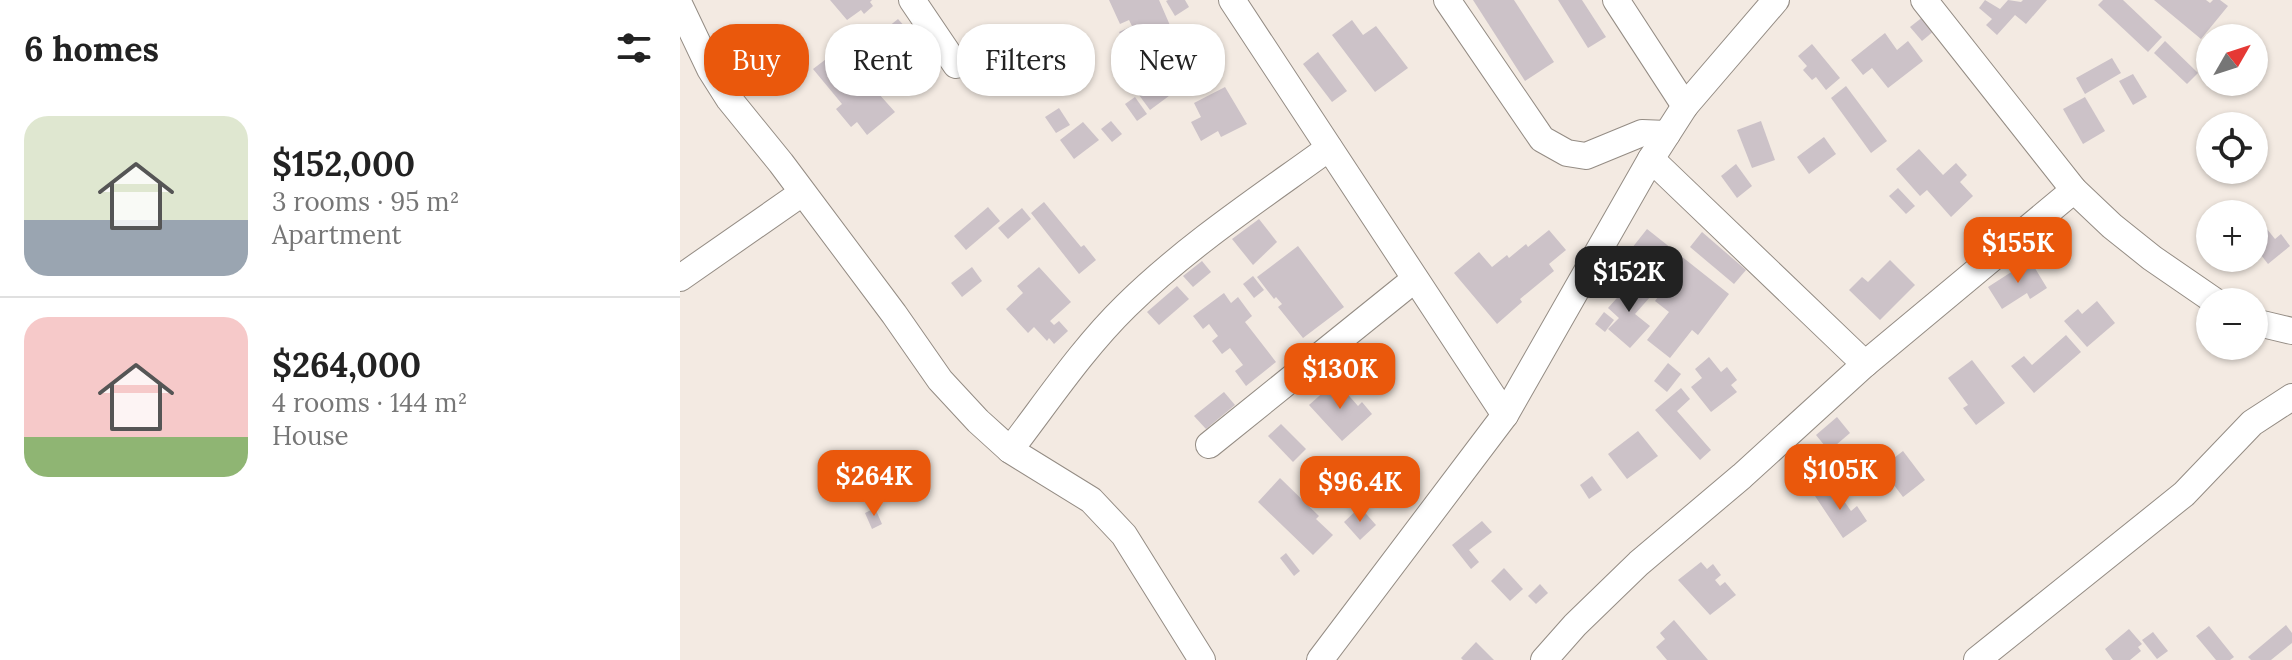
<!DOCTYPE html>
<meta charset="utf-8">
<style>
body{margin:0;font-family:Lora,serif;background:#f2f2f2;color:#222;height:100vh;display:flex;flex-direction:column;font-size:30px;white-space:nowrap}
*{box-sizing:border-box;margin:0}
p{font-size:26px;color:#767676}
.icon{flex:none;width:44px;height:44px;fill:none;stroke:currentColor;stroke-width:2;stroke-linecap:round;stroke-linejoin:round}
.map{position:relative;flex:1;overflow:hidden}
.details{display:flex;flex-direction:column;background:#fff;width:680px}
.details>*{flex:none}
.guide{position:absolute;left:24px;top:24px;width:760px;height:72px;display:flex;gap:16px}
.needle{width:52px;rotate:51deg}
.controls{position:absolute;left:1516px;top:24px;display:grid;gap:16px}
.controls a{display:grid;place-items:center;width:72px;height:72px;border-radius:50%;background:#fff;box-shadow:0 2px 6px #0004;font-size:40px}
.price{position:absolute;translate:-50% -68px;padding:0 18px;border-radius:16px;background:#ea580c;color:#fff;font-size:26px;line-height:52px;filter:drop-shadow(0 2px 4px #0008)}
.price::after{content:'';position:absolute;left:50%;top:48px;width:24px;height:18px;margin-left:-12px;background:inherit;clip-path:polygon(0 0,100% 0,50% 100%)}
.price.selected{background:#222;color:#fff}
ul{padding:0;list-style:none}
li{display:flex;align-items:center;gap:24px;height:200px;padding:0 24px}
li+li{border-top:2px solid #e0e0e0}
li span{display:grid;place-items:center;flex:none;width:224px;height:160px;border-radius:24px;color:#555}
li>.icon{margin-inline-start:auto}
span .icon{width:96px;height:96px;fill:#fffc;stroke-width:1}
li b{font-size:34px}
h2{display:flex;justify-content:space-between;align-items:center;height:96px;padding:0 24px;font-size:34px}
.pill{padding:0 28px;border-radius:32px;background:#fff;box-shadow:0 2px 6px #0004;font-size:28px;line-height:72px}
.pill.selected{background:#ea580c;color:#fff}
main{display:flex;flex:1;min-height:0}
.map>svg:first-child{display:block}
.building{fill:#ccc2c8}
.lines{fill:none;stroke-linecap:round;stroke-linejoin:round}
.minor-casing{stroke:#948c84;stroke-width:28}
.minor{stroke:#fff;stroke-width:26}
</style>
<main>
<section class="details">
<h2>6 homes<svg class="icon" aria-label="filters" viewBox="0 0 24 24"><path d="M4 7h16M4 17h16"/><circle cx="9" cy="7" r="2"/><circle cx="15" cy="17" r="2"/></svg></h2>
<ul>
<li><span style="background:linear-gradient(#dfe7d0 65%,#9aa5b1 0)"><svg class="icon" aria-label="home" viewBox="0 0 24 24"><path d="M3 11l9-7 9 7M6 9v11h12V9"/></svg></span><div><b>$152,000</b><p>3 rooms · 95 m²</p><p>Apartment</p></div></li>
<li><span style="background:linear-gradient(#f6c9c9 75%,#8fb573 0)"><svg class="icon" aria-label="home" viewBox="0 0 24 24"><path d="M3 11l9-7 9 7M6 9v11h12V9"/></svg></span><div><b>$264,000</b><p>4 rooms · 144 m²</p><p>House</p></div></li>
</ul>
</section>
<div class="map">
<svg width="1612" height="660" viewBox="0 0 1612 660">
<rect width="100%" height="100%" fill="#f3eae2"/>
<g class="building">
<polygon points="150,0 192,0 190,2 193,6 184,14 181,10 167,20"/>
<polygon points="429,0 479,0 492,30 447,50 439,32 452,26 449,20 440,24"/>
<polygon points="488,0 505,0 509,7 495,16 486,1"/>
<polygon points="793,0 834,0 874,62 845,81"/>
<polygon points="878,0 902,0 926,37 908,48"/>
<polygon points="1305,0 1320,9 1328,0 1341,2 1343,0 1367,0 1346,24 1335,15 1317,35 1306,25 1312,19 1299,8"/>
<polygon points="1423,0 1443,0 1482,37 1468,52 1418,5"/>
<polygon points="1474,0 1526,0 1530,3 1533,0 1540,0 1548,6 1521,39"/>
<polygon points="1244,16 1255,30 1242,41 1230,27"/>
<polygon points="218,19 234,37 219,50 203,31"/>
<polygon points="672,20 683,35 696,26 728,68 695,92 652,35"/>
<polygon points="1205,33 1217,50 1228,41 1243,61 1208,88 1192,68 1183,75 1171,60"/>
<polygon points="1485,41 1518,73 1507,84 1474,53"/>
<polygon points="233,42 243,55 231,65 220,52"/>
<polygon points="1132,44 1160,78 1146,90 1136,77 1132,80 1123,70 1127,66 1118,56"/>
<polygon points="162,47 175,63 173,65 215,112 187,135 177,122 171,127 156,109 162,104 133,69"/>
<polygon points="638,52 667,91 652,102 623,64"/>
<polygon points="473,56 497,90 470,110 445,76"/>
<polygon points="1432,58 1441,73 1405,94 1396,78"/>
<polygon points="1453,74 1467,97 1453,105 1439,81"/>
<polygon points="1166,86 1207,141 1191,153 1151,98"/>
<polygon points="545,87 567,124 541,137 538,131 521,141 511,122 521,117 514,103"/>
<polygon points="455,97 467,114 457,121 445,104"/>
<polygon points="1405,97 1425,131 1403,144 1383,109"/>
<polygon points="379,108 390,125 376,133 365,117"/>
<polygon points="431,121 442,134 432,142 421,129"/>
<polygon points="1081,121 1095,160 1072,168 1057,130"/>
<polygon points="403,122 419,140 394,159 380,140"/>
<polygon points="1144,137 1156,154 1129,174 1117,157"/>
<polygon points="1239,149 1263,175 1276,163 1287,175 1280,182 1293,196 1271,217 1247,190 1240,196 1216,169"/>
<polygon points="1056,164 1072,186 1057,198 1041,176"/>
<polygon points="1218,188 1235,206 1226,214 1209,196"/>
<polygon points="364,202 401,247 404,245 416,260 399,274 351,213"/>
<polygon points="308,207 320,221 286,250 274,236"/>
<polygon points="342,208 351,219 328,239 318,228"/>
<polygon points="1571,209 1595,239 1601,234 1610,246 1588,264 1574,246 1574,214 1565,214"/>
<polygon points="579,219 597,242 573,265 552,239"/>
<polygon points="967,229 1049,294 1018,335 1012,330 990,358 967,340 989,312 975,301 988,284 965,266 969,261 952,248"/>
<polygon points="869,230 886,250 869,264 874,271 840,299 842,302 817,324 774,273 799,252 812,267 827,255 829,258 846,244 848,247"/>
<polygon points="1022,232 1066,270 1054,284 1010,247"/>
<polygon points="618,246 664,307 623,338 598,307 602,304 596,297 594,299 577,277"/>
<polygon points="1210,260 1235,285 1200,320 1169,290 1182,277 1188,282"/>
<polygon points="1350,260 1367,288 1350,299 1347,293 1322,309 1308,287"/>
<polygon points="522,261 531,272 513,287 503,276"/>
<polygon points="292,267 302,281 282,297 271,283"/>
<polygon points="359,267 391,302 370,321 374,325 379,321 388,331 374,344 369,338 367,341 354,327 348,333 326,309 343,293 337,286"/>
<polygon points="573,276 584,290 574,298 563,284"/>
<polygon points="953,280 971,296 955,314 970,326 950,348 928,329 939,318 928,308"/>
<polygon points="497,286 509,299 479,325 467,312"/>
<polygon points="544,293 551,303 558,297 572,316 565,322 596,362 566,386 555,371 563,365 550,348 542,354 532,341 538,336 529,324 523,329 513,316"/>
<polygon points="1417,301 1435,323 1407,347 1384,321 1398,309 1402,314"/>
<polygon points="924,312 934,320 925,332 915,324"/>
<polygon points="1386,335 1401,352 1354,393 1331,366 1344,356 1352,365"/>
<polygon points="1029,357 1041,372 1047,367 1057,380 1051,385 1057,392 1031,412 1011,387 1022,378 1015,369"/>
<polygon points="1292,360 1325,403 1296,425 1283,408 1288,405 1268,378"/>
<polygon points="988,363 1001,374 987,392 974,381"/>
<polygon points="656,381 678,406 682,402 692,414 662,441 629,405"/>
<polygon points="1001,388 1010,399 997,411 1031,450 1020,460 975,410"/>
<polygon points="544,392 555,405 526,429 514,416"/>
<polygon points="1157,417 1170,433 1149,451 1136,435"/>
<polygon points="601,424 626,449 613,462 588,436"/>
<polygon points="958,431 978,456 947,479 928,454"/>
<polygon points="1223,451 1245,480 1223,497 1201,468"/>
<polygon points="912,476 922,490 909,499 900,485"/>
<polygon points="600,478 639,516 636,519 653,535 633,555 578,502"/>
<polygon points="1152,484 1171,511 1177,506 1187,521 1163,538 1135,496"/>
<polygon points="680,507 696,525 680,540 664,522"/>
<polygon points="195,508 202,524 192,529 185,513"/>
<polygon points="802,521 812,532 789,550 799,562 791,569 772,545"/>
<polygon points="606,553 620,571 614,576 600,558"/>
<polygon points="1021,562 1027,569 1033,564 1041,575 1035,580 1040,586 1045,582 1056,595 1030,615 998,580"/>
<polygon points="824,568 843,589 830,601 811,581"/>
<polygon points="860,584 868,593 856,604 848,596"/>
<polygon points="994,620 1028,660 987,660 976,647 985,639 980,633"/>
<polygon points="1606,625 1612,633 1612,643 1591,660 1571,660 1568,657"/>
<polygon points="1529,626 1554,657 1550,660 1536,660 1516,636"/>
<polygon points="1449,629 1462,644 1458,647 1461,651 1450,660 1433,660 1425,649"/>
<polygon points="1473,632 1488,651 1477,659 1462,640"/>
<polygon points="796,642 814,660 783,660 781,658"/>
</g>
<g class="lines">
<defs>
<g id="minor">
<polyline points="232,0 276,65"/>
<polyline points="552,0 825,415"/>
<polyline points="767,0 862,139 887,153 906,156 962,133 987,134"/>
<polyline points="936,0 1005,106"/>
<polyline points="1244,0 1394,190 1432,226 1472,258 1536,302"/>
<polyline points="0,6 30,69 49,99 101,163 214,314 260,380 298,421 330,450 411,500 444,535 522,660"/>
<polyline points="971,159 1185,364"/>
<polyline points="0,278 122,193"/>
<polyline points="1574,322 1612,331"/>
<polyline points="529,445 735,279"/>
<path d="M330,450C367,402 402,349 446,306C507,246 580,198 649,148"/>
<polyline points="640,660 825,415 971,159 1005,106 1096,0"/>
<polyline points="864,660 895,625 959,563 1062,476 1185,364 1394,190"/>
<polyline points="1297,660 1504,494 1572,423 1612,397"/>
</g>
</defs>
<use href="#minor" class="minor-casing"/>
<use href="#minor" class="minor"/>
</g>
</svg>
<div class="controls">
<a><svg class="needle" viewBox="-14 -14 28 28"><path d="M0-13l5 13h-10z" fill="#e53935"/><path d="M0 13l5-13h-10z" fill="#767676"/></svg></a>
<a><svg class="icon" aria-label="locate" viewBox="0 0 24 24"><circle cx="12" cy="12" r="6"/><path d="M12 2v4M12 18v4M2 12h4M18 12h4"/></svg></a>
<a>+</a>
<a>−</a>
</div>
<b class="price" style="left:1338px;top:285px">$155K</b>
<b class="price selected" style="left:949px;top:314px">$152K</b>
<b class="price" style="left:660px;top:411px">$130K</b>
<b class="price" style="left:1160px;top:512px">$105K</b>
<b class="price" style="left:194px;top:518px">$264K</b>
<b class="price" style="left:680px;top:524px">$96.4K</b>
<div class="guide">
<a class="pill selected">Buy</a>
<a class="pill">Rent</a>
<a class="pill">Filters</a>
<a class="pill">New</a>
</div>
</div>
</main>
